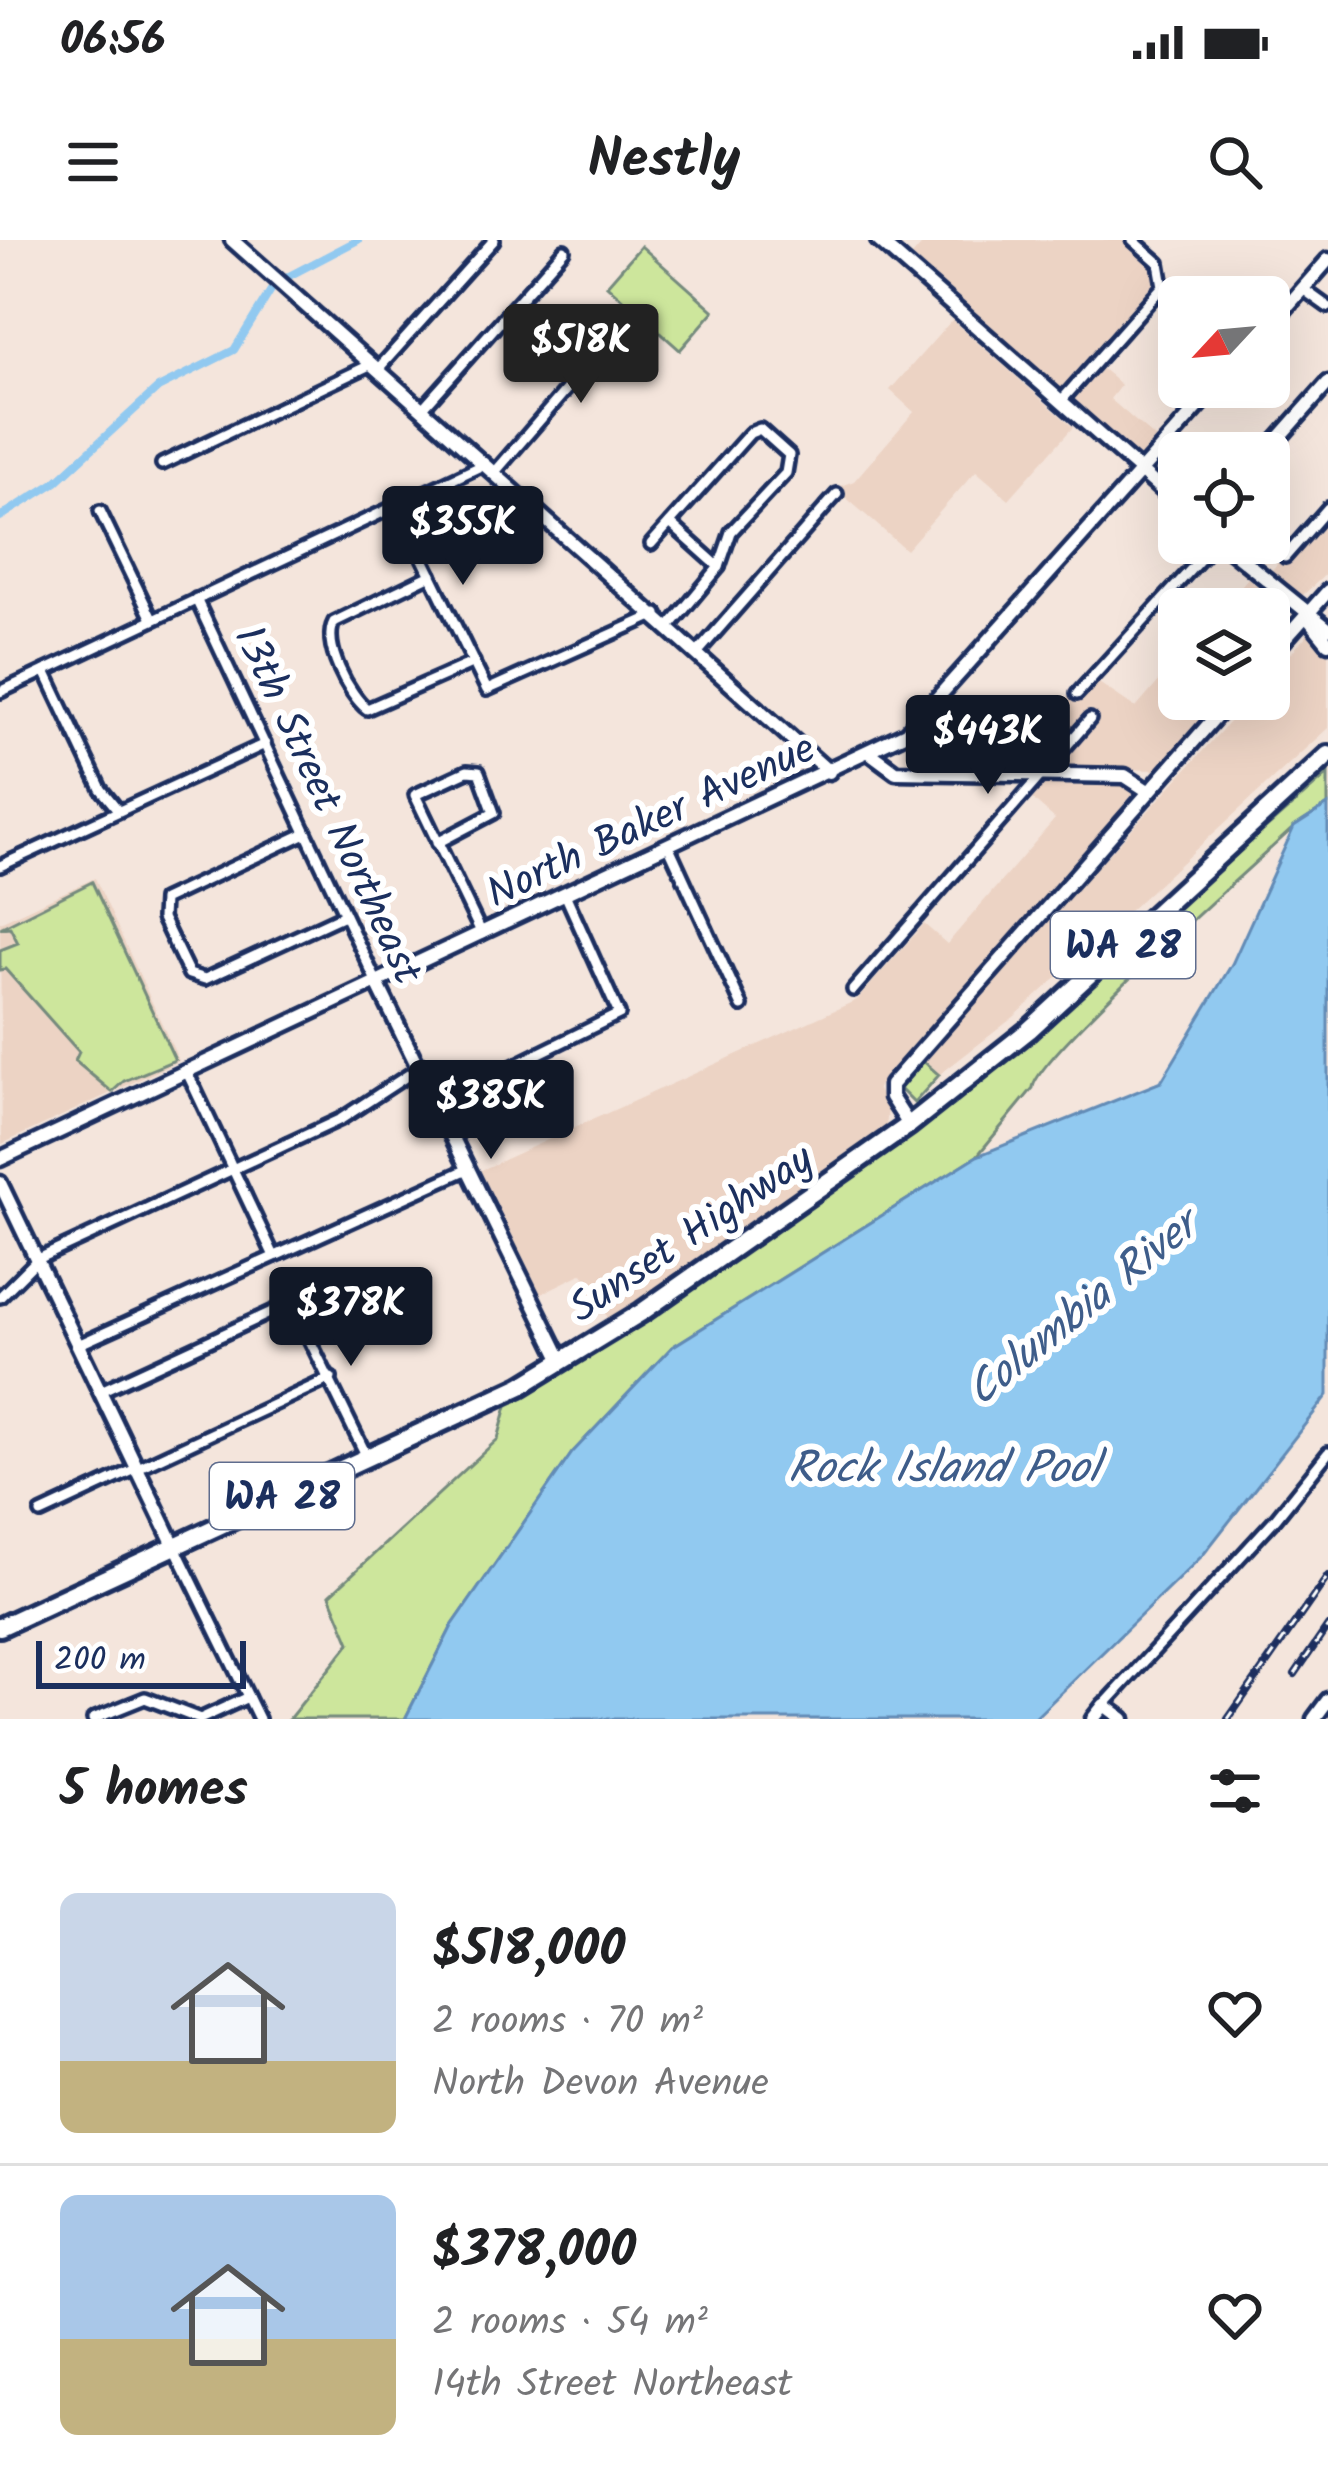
<!DOCTYPE html>
<meta charset="utf-8">
<style>
body{margin:0;font-family:Kalam,sans-serif;background:#f2f2f2;color:#202124;height:100vh;display:flex;flex-direction:column;font-size:45px;white-space:nowrap}
*{box-sizing:border-box;margin:0}
p{font-size:39px;color:#757577}
.icon{flex:none;width:66px;height:66px;fill:none;stroke:currentColor;stroke-width:2;stroke-linecap:round;stroke-linejoin:round}
.map{position:relative;height:1479px;overflow:hidden}
.drawer{display:flex;flex-direction:column;background:#fff;flex:1}
.drawer>*{flex:none}
.needle{width:78px;rotate:244deg}
.buttons{position:absolute;left:1158px;top:36px;display:grid;gap:24px}
.buttons a{display:grid;place-items:center;width:132px;height:132px;border-radius:18px;background:#fff;box-shadow:0 12px 48px #0002;font-size:60px}
.scale{position:absolute;left:36px;bottom:30px;width:210px;box-sizing:border-box;padding-left:12px;border:6px solid #1b2f5e;border-top:0;font-size:33px;line-height:42px;white-space:nowrap;color:#1b2f5e;-webkit-text-stroke:9px #fff;paint-order:stroke}
.price{position:absolute;translate:-50% -102px;padding:0 27px;border-radius:12px;background:#111827;color:#fff;font-size:39px;line-height:78px;filter:drop-shadow(0 3px 6px #0008)}
.price::after{content:'';position:absolute;left:50%;top:72px;width:36px;height:27px;margin-left:-18px;background:inherit;clip-path:polygon(0 0,100% 0,50% 100%)}
.price.on{background:#222;color:#fff}
ul{padding:0;list-style:none}
li{display:flex;align-items:center;gap:36px;height:300px;padding:0 60px}
li+li{border-top:3px solid #e0e0e0}
li span{display:grid;place-items:center;flex:none;width:336px;height:240px;border-radius:18px;color:#555}
li>.icon{margin-inline-start:auto}
span .icon{width:144px;height:144px;fill:#fffc;stroke-width:1}
li b{font-size:51px}
h2{display:flex;justify-content:space-between;align-items:center;height:144px;padding:0 60px;font-size:51px}
.status{display:flex;justify-content:space-between;align-items:center;height:84px;padding:0 60px;background:#fff;direction:ltr}
.status svg{height:33px;fill:currentColor}
header{display:flex;justify-content:space-between;align-items:center;height:156px;padding:0 60px;background:#fff;font-size:54px;font-weight:700}
.map>svg:first-child{display:block}
.built{fill:#ecd3c4}
.green{fill:#cde69c;stroke:#748a7d;stroke-width:3}
.water{fill:#91c9f0;stroke:#628bb6;stroke-width:3}
.lines{fill:none;stroke-linecap:round;stroke-linejoin:round}
.canal{stroke:#91c9f0;stroke-width:8}
.street-casing{stroke:#1b2f5e;stroke-width:18}
.secondary-casing{stroke:#1b2f5e;stroke-width:21}
.highway-casing{stroke:#1b2f5e;stroke-width:26}
.street{stroke:#fff;stroke-width:9}
.secondary{stroke:#fff;stroke-width:12}
.highway{stroke:#fff;stroke-width:16}
.rail-casing{stroke:#1b2f5e;stroke-width:8}
.rail{stroke:#fff;stroke-width:3;stroke-dasharray:9;stroke-linecap:butt}
.labels{text-anchor:middle;stroke-width:12;stroke-linejoin:round;paint-order:stroke}
.shield{fill:#fff;stroke:#5f6d8e;stroke-width:3}
.shield-label{font-size:39px;font-weight:bold;fill:#1b2f5e}
.street-label{font-size:42px;fill:#1b2f5e;stroke:#fff}
.water-label{font-size:45px;font-style:italic;fill:#3e5d8a;stroke:#fff}
</style>
<div class="status"><b>06:56</b><svg viewBox="0 0 49 12"><path d="M0 12V9h3v3zM5 12V6h3v6zM10 12V3h3v9zM15 12V0h3v12zM26 1h20v11H26zM47 4h2v5h-2z"/></svg></div>
<header><svg class="icon" aria-label="menu" viewBox="0 0 24 24"><path d="M4 6h16M4 12h16M4 18h16"/></svg>Nestly<svg class="icon" aria-label="search" viewBox="0 0 24 24"><circle cx="10" cy="10" r="6"/><path d="M15 15l6 6"/></svg></header>
<div class="map">
<svg width="1328" height="1479" viewBox="0 0 1328 1479">
<rect width="100%" height="100%" fill="#f4e5dc"/>
<filter id="ink" filterUnits="userSpaceOnUse"><feTurbulence type="fractalNoise" baseFrequency=".00833" numOctaves="2"/><feDisplacementMap in="SourceGraphic" scale="24" xChannelSelector="R" yChannelSelector="G"/><feConvolveMatrix kernelMatrix="1 2 1 2 8 2 1 2 1" color-interpolation-filters="sRGB"/></filter>
<g filter="url(#ink)">
<g class="built">
<polygon points="926,0 1123,0 1150,25 1157,42 1061,149 912,16"/>
<polygon points="952,80 1073,187 1009,259 976,231 906,310 835,248 854,241 914,172 890,150"/>
<polygon points="1099,126 1121,145 1110,159 1161,203 1147,217 1138,217 1073,160"/>
<polygon points="1184,199 1201,213 1179,213 1179,250 1158,229"/>
<polygon points="1328,264 1328,332 1302,356 1272,330"/>
<polygon points="1248,338 1292,376 1269,402 1269,369 1221,369"/>
<polygon points="1308,394 1328,413 1328,488 1015,776 939,835 922,820 1250,459 1269,459 1269,438"/>
<polygon points="1179,418 1179,459 1219,459 1158,530 1038,527 1065,495 1047,481 1087,435 1136,468"/>
<polygon points="1029,540 1134,546 1136,553 877,848 888,869 886,887 609,1080 583,1033 538,1055 477,932 857,760 924,684 947,704 1055,579 1021,549"/>
<polygon points="95,638 179,821 2,904 0,682"/>
</g>
<g class="green">
<polygon points="641,6 714,71 680,110 607,45"/>
<path d="M1328,534V565L1294,587C1256,623 1034,818 1033,848L977,916L672,1107L572,1213L452,1386L405,1479H289L350,1403L330,1355L498,1199L508,1162L722,1029L950,865Z"/>
<polygon points="92,642 175,820 124,841 112,852 75,821 79,812 5,729 0,730 0,710 18,703 10,687 0,688"/>
<polygon points="922,820 939,835 914,863 900,849"/>
</g>
<polygon class="water" points="1328,565 1328,1155 1203,1315 1034,1479 405,1479 452,1386 572,1213 672,1107 977,916 1161,842 1232,724 1294,587"/>
<g class="lines">
<g class="canal">
<polyline points="289,36 358,0"/>
<polyline points="0,277 56,242 158,148 234,110 271,50"/>
</g>
<defs>
<g id="street">
<polyline points="1303,49 1328,67"/>
<polyline points="378,129 494,0"/>
<polyline points="1061,161 1163,46 1159,23 1133,0"/>
<polyline points="422,169 564,10"/>
<polyline points="162,224 372,124"/>
<polyline points="495,232 634,71"/>
<polyline points="397,266 487,450 657,374"/>
<polyline points="100,271 152,379"/>
<polyline points="670,283 719,327"/>
<polyline points="651,304 750,193 760,189 789,215 786,233 731,292 719,327 670,386"/>
<polyline points="1285,317 1328,268"/>
<path d="M431,335L334,382C322,404 349,455 367,469L474,422"/>
<polyline points="196,359 377,743"/>
<polyline points="699,411 837,254"/>
<polyline points="45,431 101,549 118,570"/>
<polyline points="0,452 485,224"/>
<polyline points="1077,454 1215,303"/>
<polyline points="306,593 163,660 162,678 189,734 205,739 344,675"/>
<polyline points="437,603 494,573 479,532 467,531 415,555 482,694"/>
<polyline points="669,607 742,766"/>
<polyline points="0,626 265,504"/>
<polyline points="853,750 1090,479"/>
<polyline points="187,832 274,1016"/>
<polyline points="436,864 619,774 565,654"/>
<polyline points="0,1057 38,1019 341,879 419,828"/>
<polyline points="80,1104 468,929"/>
<polyline points="103,1150 276,1070 294,1068 367,1217"/>
<polyline points="41,1273 331,1138"/>
<polyline points="174,1305 259,1479"/>
<polyline points="1104,1465 1276,1278 1328,1213"/>
<polyline points="93,1479 145,1458 200,1479"/>
<polyline points="200,1479 248,1457"/>
</g>
<g id="secondary">
<polyline points="232,0 829,532"/>
<polyline points="878,0 1179,265"/>
<polyline points="1269,87 1328,20"/>
<polyline points="1266,213 1328,143"/>
<polyline points="1222,303 1328,389"/>
<polyline points="1307,377 1328,403"/>
<polyline points="1269,417 1328,351"/>
<polyline points="869,512 896,532 1125,536 1148,551"/>
<polyline points="377,743 562,1121"/>
<polyline points="909,885 891,857 891,845 1231,459"/>
<polyline points="0,919 906,493 1216,147"/>
<polyline points="0,943 174,1305"/>
<polyline points="1093,1479 1104,1465 1123,1479"/>
<polyline points="1314,1479 1328,1460"/>
</g>
<polyline id="highway" points="0,1387 521,1146 642,1072 909,885 1029,790 1328,515"/>
</defs>
<use href="#street" class="street-casing"/>
<use href="#secondary" class="secondary-casing"/>
<use href="#highway" class="highway-casing"/>
<use href="#street" class="street"/>
<use href="#secondary" class="secondary"/>
<use href="#highway" class="highway"/>
<defs>
<g id="rail">
<polyline points="1295,1434 1328,1386"/>
<polyline points="1228,1479 1328,1336"/>
</g>
</defs>
<use href="#rail" class="rail-casing"/>
<use href="#rail" class="rail"/>
</g>
</g>
<g class="labels">
<g class="shield">
<rect x="1051" y="672" width="144" height="66" rx="9"/>
<rect x="210" y="1223" width="144" height="66" rx="9"/>
</g>
<g class="shield-label">
<text x="1123" y="719">WA 28</text>
<text x="282" y="1270">WA 28</text>
</g>
<g class="street-label">
<text transform="translate(330 564) rotate(65)" y="15">13th Street Northeast</text>
<text transform="translate(650 579) rotate(-25)" y="15">North Baker Avenue</text>
<text transform="translate(690 992) rotate(-34)" y="15">Sunset Highway</text>
</g>
<g class="water-label">
<text transform="translate(1080 1067) rotate(-39)" y="16">Columbia River</text>
<text x="944" y="1242">Rock Island Pool</text>
</g>
</g>
</svg>
<div class="buttons">
<a><svg class="needle" viewBox="-14 -14 28 28"><path d="M0-13l5 13h-10z" fill="#e53935"/><path d="M0 13l5-13h-10z" fill="#757577"/></svg></a>
<a><svg class="icon" aria-label="locate" viewBox="0 0 24 24"><circle cx="12" cy="12" r="6"/><path d="M12 2v4M12 18v4M2 12h4M18 12h4"/></svg></a>
<a><svg class="icon" aria-label="layers" viewBox="0 0 24 24"><path d="M12 4l9 5-9 5-9-5zM3 14l9 5 9-5"/></svg></a>
</div>
<div class="scale">200 m</div>
<b class="price on" style="left:581px;top:166px">$518K</b>
<b class="price" style="left:463px;top:348px">$355K</b>
<b class="price" style="left:988px;top:557px">$443K</b>
<b class="price" style="left:491px;top:922px">$385K</b>
<b class="price" style="left:351px;top:1129px">$378K</b>
</div>
<section class="drawer">
<h2>5 homes<svg class="icon" aria-label="filters" viewBox="0 0 24 24"><path d="M4 7h16M4 17h16"/><circle cx="9" cy="7" r="2"/><circle cx="15" cy="17" r="2"/></svg></h2>
<ul>
<li><span style="background:linear-gradient(#c9d6e8 70%,#c2b280 0)"><svg class="icon" aria-label="home" viewBox="0 0 24 24"><path d="M3 11l9-7 9 7M6 9v11h12V9"/></svg></span><div><b>$518,000</b><p>2 rooms · 70 m²</p><p>North Devon Avenue</p></div><svg class="icon" aria-label="heart" viewBox="0 0 24 24"><path d="M12 20l-8-8c-3-5 5-10 8-4 3-6 11-1 8 4z"/></svg></li>
<li><span style="background:linear-gradient(#a9c7e8 60%,#c2b280 0)"><svg class="icon" aria-label="home" viewBox="0 0 24 24"><path d="M3 11l9-7 9 7M6 9v11h12V9"/></svg></span><div><b>$378,000</b><p>2 rooms · 54 m²</p><p>14th Street Northeast</p></div><svg class="icon" aria-label="heart" viewBox="0 0 24 24"><path d="M12 20l-8-8c-3-5 5-10 8-4 3-6 11-1 8 4z"/></svg></li>
</ul>
</section>
